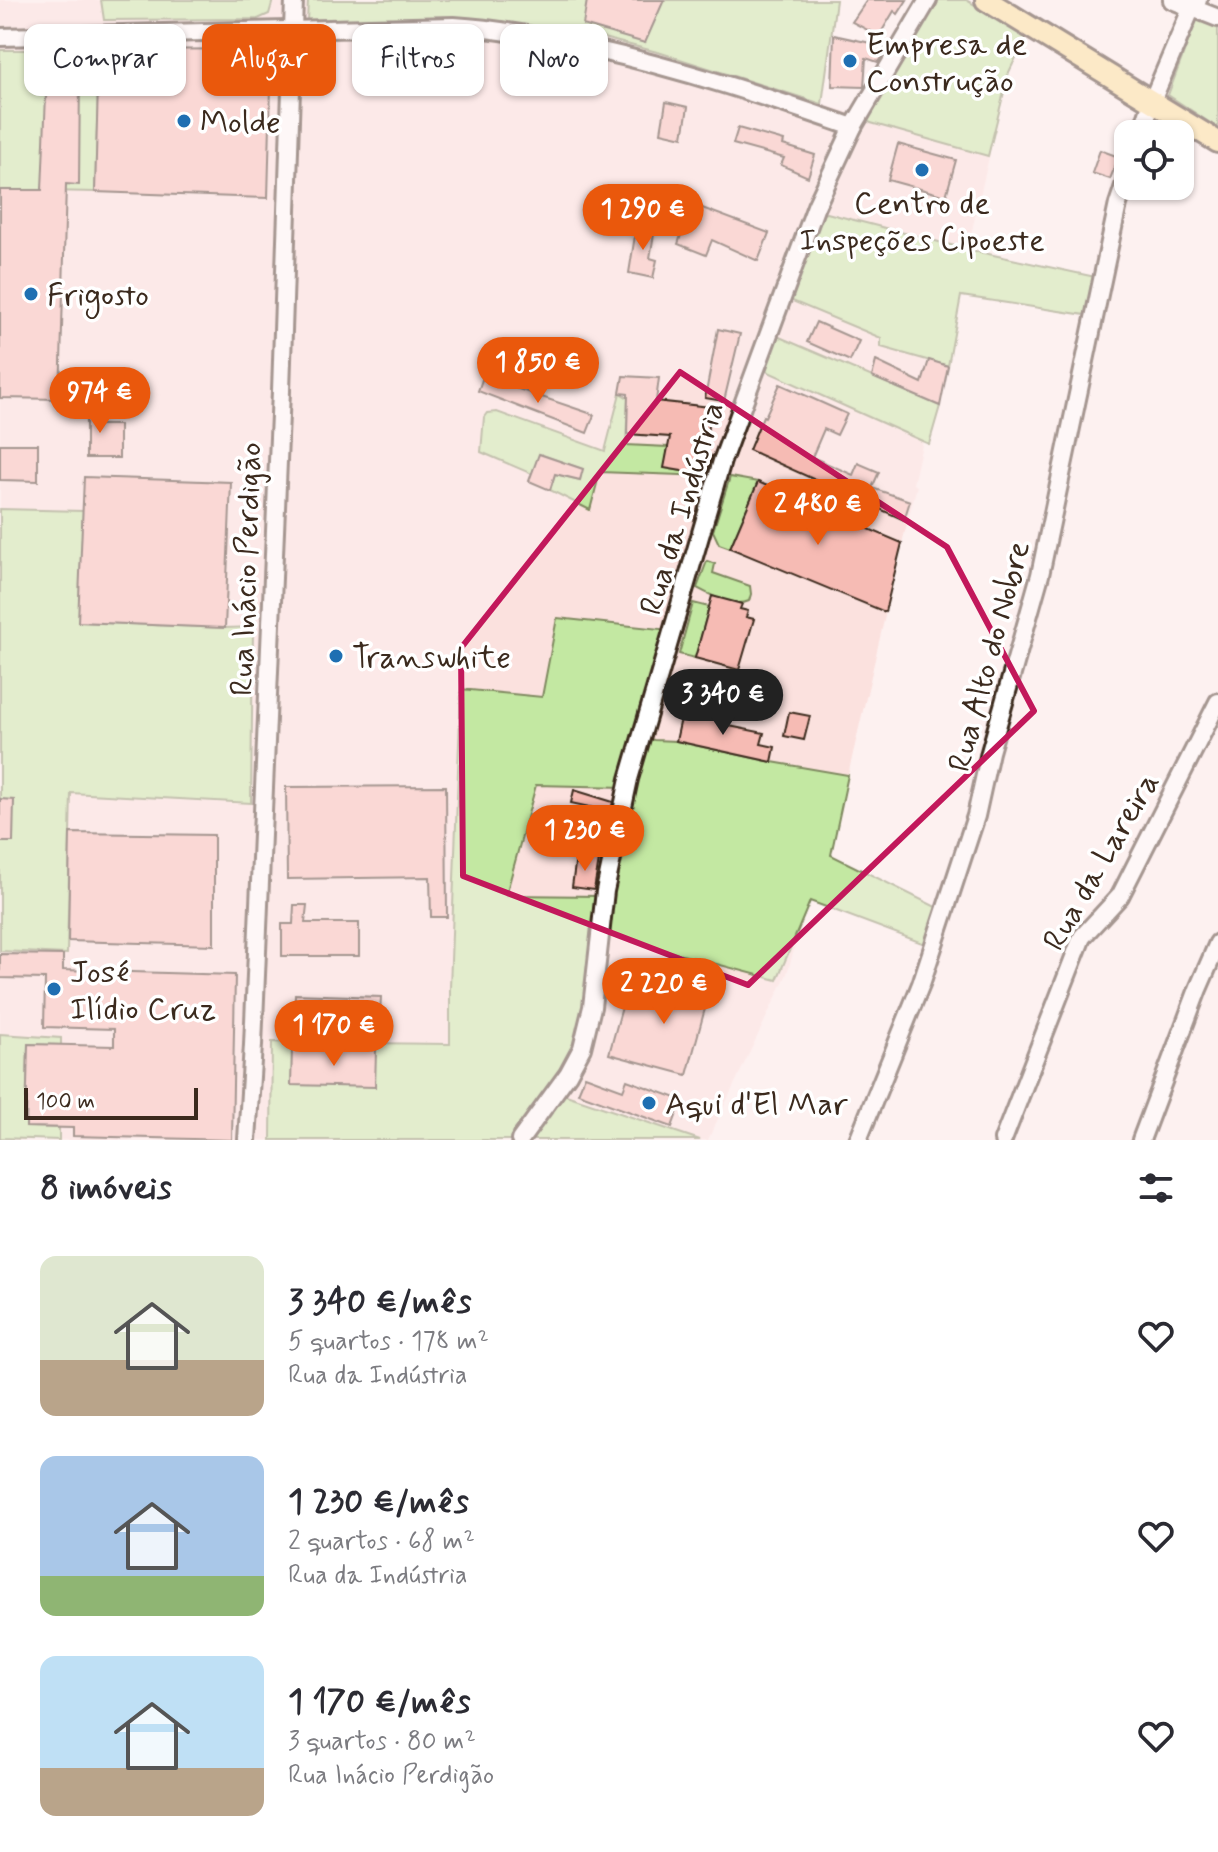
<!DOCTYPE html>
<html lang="pt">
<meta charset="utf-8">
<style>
body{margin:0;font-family:Mynerve,sans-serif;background:#f2f2f3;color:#2b2b33;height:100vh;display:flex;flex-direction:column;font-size:30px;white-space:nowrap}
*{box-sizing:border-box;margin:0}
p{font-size:26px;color:#7c7c81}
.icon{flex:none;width:44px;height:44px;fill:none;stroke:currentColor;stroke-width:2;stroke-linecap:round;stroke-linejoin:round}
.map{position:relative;height:1140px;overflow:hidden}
.drawer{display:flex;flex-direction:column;background:#fff;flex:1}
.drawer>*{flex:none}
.banner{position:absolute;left:24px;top:24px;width:800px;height:72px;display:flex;gap:16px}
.controls{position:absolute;left:1114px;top:120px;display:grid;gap:16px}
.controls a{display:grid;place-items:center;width:80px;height:80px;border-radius:16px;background:#fff;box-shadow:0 2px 6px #0004;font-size:40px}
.scale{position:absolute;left:24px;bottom:20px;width:174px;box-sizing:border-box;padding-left:8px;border:4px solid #3b2a1e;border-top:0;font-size:22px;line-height:28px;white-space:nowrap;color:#3b2a1e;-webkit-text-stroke:6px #fff;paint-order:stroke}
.price{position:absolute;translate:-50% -68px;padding:0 18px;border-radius:28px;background:#ea580c;color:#fff;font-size:26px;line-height:52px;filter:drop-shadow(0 2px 4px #0008)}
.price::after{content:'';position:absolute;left:50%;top:48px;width:24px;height:18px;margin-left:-12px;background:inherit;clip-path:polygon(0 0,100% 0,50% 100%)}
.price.on{background:#222;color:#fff}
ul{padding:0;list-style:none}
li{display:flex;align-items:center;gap:24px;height:200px;padding:0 40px}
li span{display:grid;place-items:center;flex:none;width:224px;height:160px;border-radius:16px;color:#555}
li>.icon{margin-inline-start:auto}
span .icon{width:96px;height:96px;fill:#fffc;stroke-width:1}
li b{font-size:34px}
h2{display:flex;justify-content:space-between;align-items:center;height:96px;padding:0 40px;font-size:34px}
.tag{padding:0 28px;border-radius:16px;background:#fff;box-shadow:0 2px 6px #0004;font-size:28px;line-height:72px}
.tag.on{background:#ea580c;color:#fff}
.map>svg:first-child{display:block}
.built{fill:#fbe1de}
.green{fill:#c3e8a2;stroke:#7f8960;stroke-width:2}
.building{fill:#f6bbb4;stroke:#3b2a1e;stroke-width:2}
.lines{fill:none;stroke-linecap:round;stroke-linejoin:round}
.minor-casing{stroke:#3b2a1e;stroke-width:22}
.major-casing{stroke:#3b2a1e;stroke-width:26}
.minor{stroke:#fff;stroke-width:16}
.major{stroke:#fbdf96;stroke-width:20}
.marked{fill:none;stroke:#c2185b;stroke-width:6;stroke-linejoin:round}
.poi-dot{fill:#1f6fb2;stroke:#fff;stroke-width:3}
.labels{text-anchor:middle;stroke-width:7;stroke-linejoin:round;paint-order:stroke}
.poi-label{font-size:32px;fill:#3b2a1e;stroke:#fff;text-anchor:start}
.street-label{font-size:32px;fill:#3b2a1e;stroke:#fff}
</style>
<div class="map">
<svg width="1218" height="1140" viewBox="0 0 1218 1140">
<rect width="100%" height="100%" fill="#fdf1f0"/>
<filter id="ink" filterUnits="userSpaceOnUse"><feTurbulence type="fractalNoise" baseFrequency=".0125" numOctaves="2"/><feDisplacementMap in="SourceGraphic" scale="16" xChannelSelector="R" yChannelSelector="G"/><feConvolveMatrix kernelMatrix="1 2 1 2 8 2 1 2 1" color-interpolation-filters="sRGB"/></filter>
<g filter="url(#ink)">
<polygon class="built" points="0,0 817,0 820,104 990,153 913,484 917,486 902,543 848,775 845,775 787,974 708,1140 0,1140"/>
<g class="green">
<polygon points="101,0 273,0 269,14 258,19 104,20"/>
<polygon points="308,0 836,0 822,104 661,53 580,32 577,41 462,22 307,21"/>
<polygon points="938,0 966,0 1027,35 1009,72 988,156 871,123 861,117"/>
<polygon points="1198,16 1218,25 1218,128 1168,95"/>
<polygon points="0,50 99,50 95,192 0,190"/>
<polygon points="827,213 970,250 1100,278 1092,316 961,296 948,366 881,347 881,338 785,298 816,215"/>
<polygon points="777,336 940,406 929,444 764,370"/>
<polygon points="620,393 628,398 626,445 668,447 665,468 708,476 600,472 590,510 550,490 555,474 580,480 582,469 540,454 532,474 481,452 484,417 487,413 497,412 605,451"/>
<polygon points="730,477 758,482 730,548 719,544 713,531"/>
<polygon points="0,509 83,511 79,622 225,628 253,627 251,803 71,793 67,954 0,951"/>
<path d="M707,561L715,564L713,573L750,586L751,594L749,601C734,608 712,596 697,588Z"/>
<polygon points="693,603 709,607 695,658 679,654"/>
<polygon points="557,618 670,630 626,787 536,785 506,895 600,896 590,982 575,1046 551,1090 700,1140 271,1140 272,1042 450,1044 450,988 461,689 542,697"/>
<polygon points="643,738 654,740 676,741 772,762 848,775 831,855 942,910 930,946 810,901 777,980 600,933"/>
<polygon points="0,1034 61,1038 61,1045 28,1044 26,1127 59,1128 59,1140 0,1138"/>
</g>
<g class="building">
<polygon points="587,0 664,0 645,43 583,25"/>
<polygon points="867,0 907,0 898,14 894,11 879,36 852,22"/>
<polygon points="834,35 875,44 886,50 878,62 866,58 864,87 832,86"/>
<polygon points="272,49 268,198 95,192 99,50"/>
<polygon points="47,71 80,74 79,185 66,184 60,399 0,398 0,190 42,190"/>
<polygon points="666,102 688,107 683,137 661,132"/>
<polygon points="738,128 784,141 783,145 815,155 808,177 781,165 784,158 733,144"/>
<polygon points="898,144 956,160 946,196 888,180"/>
<polygon points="1100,150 1119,157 1110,179 1092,173"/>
<polygon points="649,188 769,233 758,261 712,240 706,255 678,244 688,215 647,200"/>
<polygon points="637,223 655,228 650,258 657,260 653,278 629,273"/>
<polygon points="816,322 859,341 850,361 807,342"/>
<polygon points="718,329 740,334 724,401 705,398"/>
<polygon points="929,360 948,366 940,406 872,377 876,361 922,383"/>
<polygon points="623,376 659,378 656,401 710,407 705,454 712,456 706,475 664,468 670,437 627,434 628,394 620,393"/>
<polygon points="483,377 589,413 594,415 587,433 478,391"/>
<polygon points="780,384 847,414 837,435 824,429 812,457 853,475 858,463 879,472 872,488 910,501 904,520 749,450 763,416 765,417"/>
<polygon points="86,401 99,401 99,425 119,425 119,458 86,458"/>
<polygon points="0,444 38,444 38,481 0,480"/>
<polygon points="539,454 583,469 580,480 555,474 550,490 529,481"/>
<polygon points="84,477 231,482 225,628 78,622"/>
<polygon points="758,482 902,543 885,612 730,548"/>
<polygon points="712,596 742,604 740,609 748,611 746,617 754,619 739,670 695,658"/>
<polygon points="706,712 726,717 724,725 764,733 761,744 775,747 772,762 676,741 682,714 704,719"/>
<polygon points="789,712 810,716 804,740 784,736"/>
<polygon points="446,786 447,917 431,917 430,877 287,879 286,787"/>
<polygon points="574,790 613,802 606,828 589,824 594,808 571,803"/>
<polygon points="0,799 14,800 13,842 0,842"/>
<polygon points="70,833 214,835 214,945 68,941"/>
<polygon points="576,857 599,860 594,890 572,887"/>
<polygon points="294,905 307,905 305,923 359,923 359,956 282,956 282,924 293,924"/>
<polygon points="0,954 63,955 63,970 235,975 232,1140 73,1136 73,1128 26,1127 28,1044 114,1046 114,1029 44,1027 45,979 0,978"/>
<polygon points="676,969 713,979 687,1075 609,1054 624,1000 646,1006 648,999 667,1004"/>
<polygon points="295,994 381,997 379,1031 294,1028"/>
<polygon points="292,1048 376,1050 375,1087 291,1085"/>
<polygon points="585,1076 623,1090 627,1080 682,1100 672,1127 578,1093"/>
</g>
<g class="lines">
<defs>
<g id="minor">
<polyline points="1172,0 1218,18"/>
<path d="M0,37L454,26C501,29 547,38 593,49C682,69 767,97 853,127"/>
<polyline points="1141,134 1152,101 1192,7 1198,0"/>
<polyline points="247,1140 253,1045 281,391 294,0"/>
<polyline points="520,1140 568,1074 582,1048 592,1007 605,891 629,779 722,461 816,206 853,127 928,0"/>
<polyline points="858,1140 921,984 976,816 990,752 1040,575 1118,204 1128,174"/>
<polyline points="1003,1140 1082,937 1120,896 1218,702"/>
<polyline points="1141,1140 1198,989 1218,943"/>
</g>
<polyline id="major" points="986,0 1218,142"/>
</defs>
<use href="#minor" class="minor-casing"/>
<use href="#major" class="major-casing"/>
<use href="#minor" class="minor"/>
<use href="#major" class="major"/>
</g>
</g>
<path d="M0 0H1218V1140H0ZM680,372L947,547L1034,711L748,985L463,876L461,648Z" fill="#fdf1f0" fill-opacity=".55" fill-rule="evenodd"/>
<path class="marked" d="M680,372L947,547L1034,711L748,985L463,876L461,648Z"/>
<g class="poi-dot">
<circle cx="850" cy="61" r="8"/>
<circle cx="184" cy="121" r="8"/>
<circle cx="922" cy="170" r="8"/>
<circle cx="31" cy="294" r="8"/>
<circle cx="336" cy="656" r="8"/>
<circle cx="54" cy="989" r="8"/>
<circle cx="649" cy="1103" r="8"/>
</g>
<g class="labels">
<g class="poi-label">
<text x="866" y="54">Empresa de<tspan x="866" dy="37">Construção</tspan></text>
<text x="200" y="132">Molde</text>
<text x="922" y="213" text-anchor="middle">Centro de<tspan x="922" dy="37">Inspeções Cipoeste</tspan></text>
<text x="47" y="305">Frigosto</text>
<text x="352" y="667">Transwhite</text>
<text x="70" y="982">José<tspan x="70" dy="37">Ilídio Cruz</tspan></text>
<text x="665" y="1114">Aqui d'El Mar</text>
</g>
<g class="street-label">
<text transform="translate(681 508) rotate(-73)" y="11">Rua da Indústria</text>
<text transform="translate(245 569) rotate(-88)" y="11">Rua Inácio Perdigão</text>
<text transform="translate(988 656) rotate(-75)" y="11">Rua Alto do Nobre</text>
<text transform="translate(1100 861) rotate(-60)" y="11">Rua da Lareira</text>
</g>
</g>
</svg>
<div class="controls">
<a><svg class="icon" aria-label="locate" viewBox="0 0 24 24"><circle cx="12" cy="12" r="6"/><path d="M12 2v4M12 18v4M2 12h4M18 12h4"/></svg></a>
</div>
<div class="scale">100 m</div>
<b class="price" style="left:643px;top:252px">1 290 €</b>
<b class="price" style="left:538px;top:405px">1 850 €</b>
<b class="price" style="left:100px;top:435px">974 €</b>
<b class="price" style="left:818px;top:547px">2 480 €</b>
<b class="price on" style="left:723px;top:737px">3 340 €</b>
<b class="price" style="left:585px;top:873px">1 230 €</b>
<b class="price" style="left:664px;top:1026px">2 220 €</b>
<b class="price" style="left:334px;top:1068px">1 170 €</b>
<div class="banner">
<a class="tag">Comprar</a>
<a class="tag on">Alugar</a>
<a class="tag">Filtros</a>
<a class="tag">Novo</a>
</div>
</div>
<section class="drawer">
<h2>8 imóveis<svg class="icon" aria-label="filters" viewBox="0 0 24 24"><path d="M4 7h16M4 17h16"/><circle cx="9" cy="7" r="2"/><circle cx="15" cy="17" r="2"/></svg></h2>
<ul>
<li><span style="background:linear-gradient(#dfe7d0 65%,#b9a48a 0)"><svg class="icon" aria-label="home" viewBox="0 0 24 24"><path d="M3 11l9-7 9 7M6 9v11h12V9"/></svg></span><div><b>3 340 €/mês</b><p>5 quartos · 178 m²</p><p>Rua da Indústria</p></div><svg class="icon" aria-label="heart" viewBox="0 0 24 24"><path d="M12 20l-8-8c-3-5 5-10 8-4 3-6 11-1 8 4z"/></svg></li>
<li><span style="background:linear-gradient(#a9c7e8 75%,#8fb573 0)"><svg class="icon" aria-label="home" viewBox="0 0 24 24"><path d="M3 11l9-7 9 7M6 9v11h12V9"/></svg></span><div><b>1 230 €/mês</b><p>2 quartos · 68 m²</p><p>Rua da Indústria</p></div><svg class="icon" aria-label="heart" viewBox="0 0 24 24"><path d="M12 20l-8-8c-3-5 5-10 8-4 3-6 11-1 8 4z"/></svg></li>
<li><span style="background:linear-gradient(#bfe0f5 70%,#b9a48a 0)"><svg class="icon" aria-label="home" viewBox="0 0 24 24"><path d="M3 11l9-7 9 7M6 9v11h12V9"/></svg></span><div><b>1 170 €/mês</b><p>3 quartos · 80 m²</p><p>Rua Inácio Perdigão</p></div><svg class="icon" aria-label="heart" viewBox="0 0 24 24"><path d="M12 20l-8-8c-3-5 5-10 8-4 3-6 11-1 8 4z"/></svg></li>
</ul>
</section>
